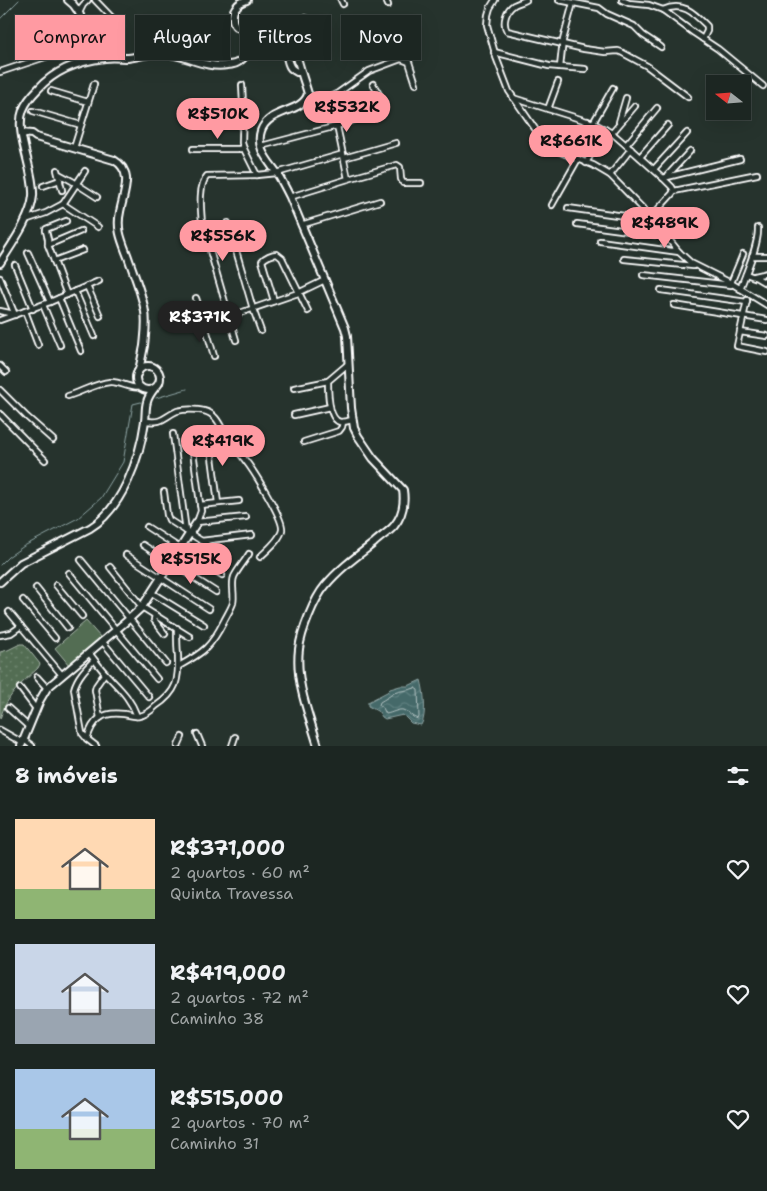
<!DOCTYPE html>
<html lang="pt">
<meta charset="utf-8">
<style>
body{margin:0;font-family:"Shantell Sans",sans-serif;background:#252e2a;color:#f1f3f6;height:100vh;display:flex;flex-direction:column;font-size:19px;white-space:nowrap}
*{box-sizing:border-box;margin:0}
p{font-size:16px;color:#a0a5a5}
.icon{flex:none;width:28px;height:28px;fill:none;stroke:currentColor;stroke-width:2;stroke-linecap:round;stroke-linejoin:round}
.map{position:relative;height:746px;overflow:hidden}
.sheet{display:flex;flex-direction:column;background:#1c2622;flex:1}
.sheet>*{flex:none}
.guide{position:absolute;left:15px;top:15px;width:500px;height:45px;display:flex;gap:10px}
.needle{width:32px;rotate:287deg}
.controls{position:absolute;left:706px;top:75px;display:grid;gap:10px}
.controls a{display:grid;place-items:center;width:45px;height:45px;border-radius:0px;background:#1c2622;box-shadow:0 5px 20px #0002,0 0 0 1px #3a4340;font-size:25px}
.price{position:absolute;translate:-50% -42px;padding:0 11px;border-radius:18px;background:#ff9aa2;color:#111;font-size:16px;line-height:32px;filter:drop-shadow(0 1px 2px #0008)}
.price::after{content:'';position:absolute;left:50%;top:30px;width:15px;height:11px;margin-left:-8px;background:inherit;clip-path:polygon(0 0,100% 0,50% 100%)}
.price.current{background:#222;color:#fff}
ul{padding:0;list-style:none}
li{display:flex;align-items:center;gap:15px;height:125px;padding:0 15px}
li span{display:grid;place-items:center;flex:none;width:140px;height:100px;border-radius:0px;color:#555}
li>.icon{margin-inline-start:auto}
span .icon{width:60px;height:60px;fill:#fffc;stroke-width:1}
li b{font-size:21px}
h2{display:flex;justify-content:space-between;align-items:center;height:60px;padding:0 15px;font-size:21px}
.chip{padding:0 18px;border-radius:0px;background:#1c2622;box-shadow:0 5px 20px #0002,0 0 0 1px #3a4340;font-size:18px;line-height:45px}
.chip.current{background:#ff9aa2;color:#111}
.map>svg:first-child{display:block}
.grass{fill:url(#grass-dots);stroke:#a8b6a9}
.park{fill:#526d53;stroke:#a8b6a9}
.water{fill:url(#water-waves);stroke:#8fa5a5}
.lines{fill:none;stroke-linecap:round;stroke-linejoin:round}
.shore{stroke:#b4c3c3;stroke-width:1}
.stream{stroke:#8fa5a5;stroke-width:1}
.street-casing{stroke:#fff;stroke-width:8}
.secondary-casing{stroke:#fff;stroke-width:10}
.street{stroke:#26332d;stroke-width:4.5}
.secondary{stroke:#26332d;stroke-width:6}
</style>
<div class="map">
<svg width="767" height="746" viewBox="0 0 767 746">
<defs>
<pattern id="grass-dots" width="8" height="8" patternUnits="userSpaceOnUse" patternTransform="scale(1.25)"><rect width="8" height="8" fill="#526d53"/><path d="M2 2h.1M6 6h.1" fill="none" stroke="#6c836d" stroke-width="1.8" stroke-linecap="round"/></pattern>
<pattern id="water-waves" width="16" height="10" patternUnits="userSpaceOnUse" patternTransform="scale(1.25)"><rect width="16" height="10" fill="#446969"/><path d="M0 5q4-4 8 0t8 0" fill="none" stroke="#608080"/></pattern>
</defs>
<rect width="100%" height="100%" fill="#26332d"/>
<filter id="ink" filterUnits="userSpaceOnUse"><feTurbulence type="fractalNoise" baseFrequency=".02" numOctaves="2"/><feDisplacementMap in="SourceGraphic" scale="10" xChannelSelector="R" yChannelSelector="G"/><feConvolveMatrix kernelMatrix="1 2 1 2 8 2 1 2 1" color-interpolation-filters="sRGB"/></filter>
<g filter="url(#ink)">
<path class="grass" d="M20,644H24L40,664L38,668C21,684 6,696 0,719V652L8,650Z"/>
<polygon class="park" points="86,621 101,638 69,665 55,648"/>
<path class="water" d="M421,680C424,690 427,716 421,725L411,723L403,715L385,719L382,717L379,712L368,706V702L387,692L390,689L400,686H408Z"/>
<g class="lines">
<path class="shore" d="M415,688L418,690L419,717L418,719C412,718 409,712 403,710C398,709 392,713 386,714L383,708L379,705L380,702C385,699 390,696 394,693C401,690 408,691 415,688Z"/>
<g class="stream">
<polyline points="0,19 19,0"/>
<polyline points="156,398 187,389"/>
<polyline points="0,565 8,557 24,546 78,518 101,498 123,462 133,404 141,402"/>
</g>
<defs>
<g id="street">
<polyline points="95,0 121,27"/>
<polyline points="341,0 343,4"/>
<polyline points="386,0 388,5"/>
<polyline points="495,0 490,8 488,15 487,25 496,57 509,91 540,136 546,143 558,151 593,165 610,175 651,217 679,252 691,263 731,283 767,305"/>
<path d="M526,0C522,2 518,3 514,5C506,10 502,23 507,31L584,49L605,52L618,51L621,52L647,66L688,97"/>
<polyline points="559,0 599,8 607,14 634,26 643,35 661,47"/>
<polyline points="622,0 629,3 649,5 663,10 694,33 718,49 763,86"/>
<polyline points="573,3 563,40 560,67 585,69"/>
<path d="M663,10C683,1 694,13 707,26V31L703,39"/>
<polyline points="79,13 83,5 88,0"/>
<polyline points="272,27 305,18"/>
<polyline points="494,52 549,66 560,67"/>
<polyline points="0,72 51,55 100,52"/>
<polyline points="242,85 243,104 242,143 244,149 257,175"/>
<polyline points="51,91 88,102"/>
<polyline points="308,94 315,97 326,99 338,93 369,71 401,59 409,62 416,84"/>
<polyline points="513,98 593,123 612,133 626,145 663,178 672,187 674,191"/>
<polyline points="548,109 558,82"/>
<polyline points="33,111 81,125"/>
<polyline points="619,122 626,98"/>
<polyline points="593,123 613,88"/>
<polyline points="199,124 242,124"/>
<polyline points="612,133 635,106"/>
<polyline points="626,145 657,108"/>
<polyline points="261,146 337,126 381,110 383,107 384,103 373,84"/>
<polyline points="74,148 94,84"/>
<polyline points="193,149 244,149"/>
<polyline points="570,157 588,121"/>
<polyline points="640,157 668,125"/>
<polyline points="344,158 396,143"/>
<polyline points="586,163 605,129"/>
<polyline points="654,169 687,133"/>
<polyline points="57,170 62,190"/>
<polyline points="59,174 72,181 97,197"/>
<polyline points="610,175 631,149"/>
<polyline points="668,175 690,151"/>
<polyline points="663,178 740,159"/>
<polyline points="348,179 397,165 400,167 401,179 403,183 421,183"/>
<polyline points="43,186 60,180"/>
<polyline points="674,191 757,174"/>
<polyline points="290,197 348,179 337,126"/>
<polyline points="63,204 98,227"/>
<polyline points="552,205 578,159"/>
<polyline points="568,208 653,220"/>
<polyline points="651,217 672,194 674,191"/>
<polyline points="25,220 46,213 63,204 85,171"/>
<polyline points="66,221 46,229 46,231 48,239 48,245 67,295"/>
<polyline points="228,223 253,309 261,331"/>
<polyline points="577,224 666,236"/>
<polyline points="301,225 380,201"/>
<polyline points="600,241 679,252"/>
<polyline points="48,245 81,231"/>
<polyline points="28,253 50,302"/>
<polyline points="752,256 767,256"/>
<polyline points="624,259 693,266"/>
<polyline points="54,261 83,250"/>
<polyline points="15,265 33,309"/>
<polyline points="746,274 757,278 767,284"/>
<polyline points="643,275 731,285"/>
<polyline points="754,276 767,273"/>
<polyline points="0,278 15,315"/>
<polyline points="731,283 743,254"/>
<polyline points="87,286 100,316"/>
<path d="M740,289C746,273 759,244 758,228"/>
<polyline points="661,290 747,302"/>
<polyline points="75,291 94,336"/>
<polyline points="59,298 81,351"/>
<polyline points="196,298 205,325 298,293 325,280"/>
<polyline points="747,300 737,346 767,352"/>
<path d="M274,301L262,261C265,257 272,254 277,254L282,258L308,311"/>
<polyline points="43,305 60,345"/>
<polyline points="674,305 767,320"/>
<polyline points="0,311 14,314"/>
<polyline points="25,311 38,345"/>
<polyline points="0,320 50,302 99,281"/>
<polyline points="205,325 214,356"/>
<polyline points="740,332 767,336"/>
<path d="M236,340L202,223C201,210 198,186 207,176L257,175L277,173L343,154"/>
<path d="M348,364L328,381C328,391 328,419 340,422C344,422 349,421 352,420"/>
<polyline points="0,366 6,372"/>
<polyline points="294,388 328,381"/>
<polyline points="0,390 27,417 53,440"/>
<path d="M68,396C81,392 97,383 110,382C121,381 130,390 141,387"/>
<polyline points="0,414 45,460"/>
<polyline points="294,415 330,407"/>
<path d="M146,421C164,423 162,418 177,411C184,409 197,409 204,411C218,414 221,429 228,439C233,446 240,453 245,460C253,470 284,519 282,530C280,540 267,550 260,557"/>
<polyline points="173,434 186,531"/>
<polyline points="209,434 218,503"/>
<polyline points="191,436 201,511 197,522 246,517"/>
<polyline points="304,442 339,431 342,427 343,422"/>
<polyline points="164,492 167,515 169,520 225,556"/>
<polyline points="200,505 239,501"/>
<polyline points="147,527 222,575"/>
<polyline points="201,541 252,535"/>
<polyline points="143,545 216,592"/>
<polyline points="126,555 209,609"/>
<polyline points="81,560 166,663"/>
<polyline points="110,567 142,607 190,637"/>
<polyline points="69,573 157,679"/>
<polyline points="56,585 82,616"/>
<polyline points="36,588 68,628"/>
<polyline points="152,593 204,625"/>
<polyline points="23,600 55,638"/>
<polyline points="9,612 62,675"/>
<polyline points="155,615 154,620 165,634"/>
<polyline points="0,635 11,633 21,626"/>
<polyline points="102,641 149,697"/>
<path d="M89,653C95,660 100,668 107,675C120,689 130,697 137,716"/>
<path d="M94,660C86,668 77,677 74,689L82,733L87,739L96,746"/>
<path d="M179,666C204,652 211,647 224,621C227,615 231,609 233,603C235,594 231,585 234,577C237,570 245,561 249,554"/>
<polyline points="37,677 47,688"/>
<polyline points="20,688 36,709"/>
<polyline points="8,708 29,727"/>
<polyline points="100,718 95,690 96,686 105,673"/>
<polyline points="0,730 23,743"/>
<polyline points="197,734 202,746"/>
<path d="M87,739C93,719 103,711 124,714C129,715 135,717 139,716C145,715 152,710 156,706C177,692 179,680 178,656C177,647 177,637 177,628"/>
<polyline points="24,740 32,746"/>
<polyline points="178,746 182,737"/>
<polyline points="232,746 235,737"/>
</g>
<g id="secondary">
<path d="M68,0C81,9 81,22 88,34C93,43 99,50 104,58"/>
<path d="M247,0C244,1 239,3 237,6C232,11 231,23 237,27C245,31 256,28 265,27C291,27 295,51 301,71C303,79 306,86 308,94C302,114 269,108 261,131C259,137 260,145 262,150C265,158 272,166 277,173C282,181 286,189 290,197L345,328L347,336L351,408L354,428L358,436L373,458L403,490C405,503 403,515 394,526C389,532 380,537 374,543C357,556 339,569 325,586C314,599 301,632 299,649C295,682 309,715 318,746"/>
<path d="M22,133L32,134L36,137L114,160C135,172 123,194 120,212C116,229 122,241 128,257C134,275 142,293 145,312C147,323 145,335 144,346C142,355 141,364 138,373"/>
<path d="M0,263C12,244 31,218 33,196C35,171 14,133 23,110C26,102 32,95 38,89C55,70 79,61 105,58C112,57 120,58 128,58C140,57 152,51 165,53C186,55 206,69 227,65C232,65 238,63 241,60C250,52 257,37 271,39C293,43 283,58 291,68C292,69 295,71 297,72H301"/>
<circle cx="148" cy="378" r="12"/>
<path d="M0,582L21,563L90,528C123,508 140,457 145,421C146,415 145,408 147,402C148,397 151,393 154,389"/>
<polyline points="21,746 40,700 47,688 129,619 142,607 197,522"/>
</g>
</defs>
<use href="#street" class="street-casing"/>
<use href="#secondary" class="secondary-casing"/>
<use href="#street" class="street"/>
<use href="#secondary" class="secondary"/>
</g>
</g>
</svg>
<div class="controls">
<a><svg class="needle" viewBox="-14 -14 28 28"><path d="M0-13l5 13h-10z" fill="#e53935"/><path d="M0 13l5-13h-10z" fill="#a0a5a5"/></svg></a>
</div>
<b class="price" style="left:347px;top:133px">R$532K</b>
<b class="price" style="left:218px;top:140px">R$510K</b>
<b class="price" style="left:571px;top:167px">R$661K</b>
<b class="price" style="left:665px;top:249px">R$489K</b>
<b class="price" style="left:223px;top:262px">R$556K</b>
<b class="price current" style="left:200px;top:343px">R$371K</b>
<b class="price" style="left:223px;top:467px">R$419K</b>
<b class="price" style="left:191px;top:585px">R$515K</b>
<div class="guide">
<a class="chip current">Comprar</a>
<a class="chip">Alugar</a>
<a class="chip">Filtros</a>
<a class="chip">Novo</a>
</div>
</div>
<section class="sheet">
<h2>8 imóveis<svg class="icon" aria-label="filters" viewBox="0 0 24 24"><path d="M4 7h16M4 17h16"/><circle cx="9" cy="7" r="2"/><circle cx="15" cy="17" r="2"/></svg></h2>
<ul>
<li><span style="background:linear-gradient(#ffd9b3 70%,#8fb573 0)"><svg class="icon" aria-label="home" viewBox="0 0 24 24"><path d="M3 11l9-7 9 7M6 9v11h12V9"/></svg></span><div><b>R$371,000</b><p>2 quartos · 60 m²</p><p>Quinta Travessa</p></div><svg class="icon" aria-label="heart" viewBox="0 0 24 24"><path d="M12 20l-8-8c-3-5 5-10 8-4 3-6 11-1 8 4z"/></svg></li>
<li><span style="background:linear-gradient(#c9d6e8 65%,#9aa5b1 0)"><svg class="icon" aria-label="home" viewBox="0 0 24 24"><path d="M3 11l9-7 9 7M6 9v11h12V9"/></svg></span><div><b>R$419,000</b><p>2 quartos · 72 m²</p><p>Caminho 38</p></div><svg class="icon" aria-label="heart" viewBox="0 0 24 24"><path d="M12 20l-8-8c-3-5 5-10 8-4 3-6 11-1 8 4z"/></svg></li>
<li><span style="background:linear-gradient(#a9c7e8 60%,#8fb573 0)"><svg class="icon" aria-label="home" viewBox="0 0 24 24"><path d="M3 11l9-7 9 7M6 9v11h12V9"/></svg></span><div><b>R$515,000</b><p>2 quartos · 70 m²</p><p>Caminho 31</p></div><svg class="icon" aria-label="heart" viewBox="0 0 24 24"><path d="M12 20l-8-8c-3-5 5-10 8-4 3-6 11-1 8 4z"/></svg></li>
</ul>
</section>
